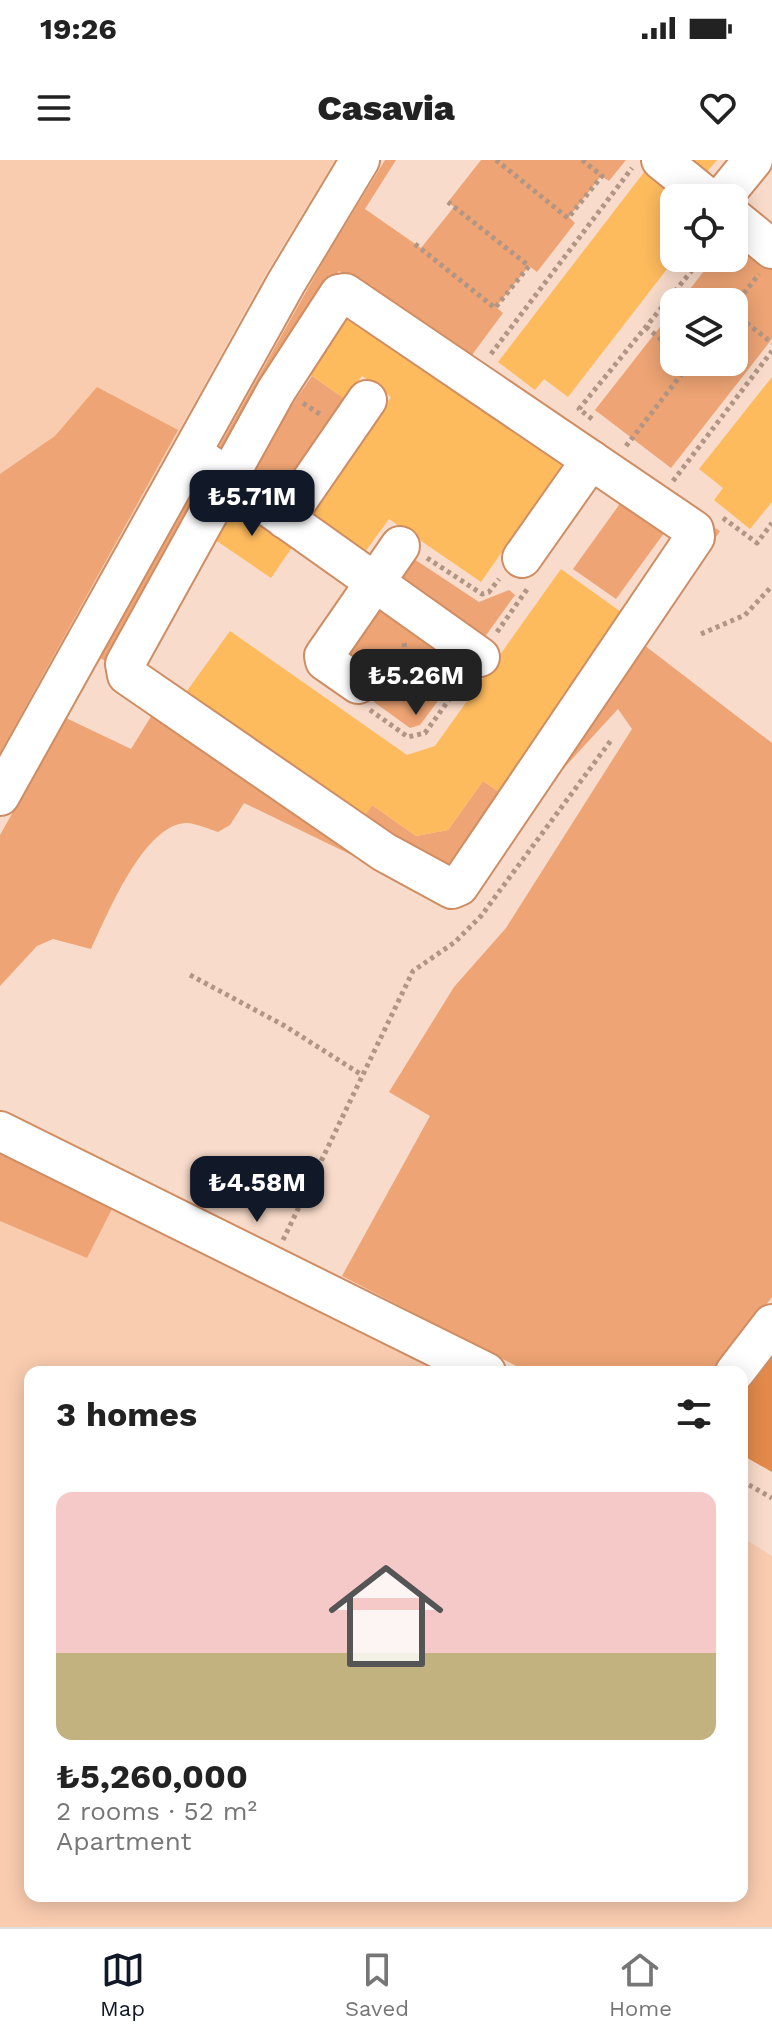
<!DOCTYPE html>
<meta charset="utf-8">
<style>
body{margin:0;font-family:"Work Sans",sans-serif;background:#f2f2f2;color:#222;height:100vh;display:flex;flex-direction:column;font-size:30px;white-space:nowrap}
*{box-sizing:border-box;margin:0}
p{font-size:26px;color:#767676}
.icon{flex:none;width:44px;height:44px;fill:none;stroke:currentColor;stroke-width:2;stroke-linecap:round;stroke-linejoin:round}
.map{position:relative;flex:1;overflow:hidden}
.panel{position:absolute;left:24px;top:1206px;width:724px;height:536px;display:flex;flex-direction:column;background:#fff;border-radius:16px;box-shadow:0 4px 20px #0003}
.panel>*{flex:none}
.fabs{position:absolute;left:660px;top:24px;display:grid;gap:16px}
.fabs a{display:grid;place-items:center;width:88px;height:88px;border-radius:16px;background:#fff;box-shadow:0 4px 20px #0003;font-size:40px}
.price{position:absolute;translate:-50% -68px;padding:0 18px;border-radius:16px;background:#111827;color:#fff;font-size:26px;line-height:52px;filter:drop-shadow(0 2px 4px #0008)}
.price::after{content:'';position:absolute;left:50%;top:48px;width:24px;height:18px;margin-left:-12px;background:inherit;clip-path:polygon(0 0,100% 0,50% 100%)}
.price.selected{background:#222;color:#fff}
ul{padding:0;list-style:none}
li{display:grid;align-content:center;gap:16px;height:424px;padding:0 32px}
li span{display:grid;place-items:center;height:248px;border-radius:16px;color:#555}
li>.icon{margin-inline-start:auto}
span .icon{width:144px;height:144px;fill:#fffc;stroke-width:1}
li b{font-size:34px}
h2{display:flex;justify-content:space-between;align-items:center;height:96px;padding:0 32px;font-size:34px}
.status{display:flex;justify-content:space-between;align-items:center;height:56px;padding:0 40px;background:#fff;direction:ltr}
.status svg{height:22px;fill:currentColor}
header{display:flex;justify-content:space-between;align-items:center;height:104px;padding:0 32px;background:#fff;font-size:36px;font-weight:800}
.dock{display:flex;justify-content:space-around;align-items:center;height:112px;border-top:2px solid #e0e0e0;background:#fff;font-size:22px;color:#767676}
.dock a{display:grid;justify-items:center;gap:4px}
.dock .selected{color:#111827}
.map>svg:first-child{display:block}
.built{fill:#f9ccaf}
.green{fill:#eea474}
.forest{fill:#e3894b}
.building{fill:#febb5e}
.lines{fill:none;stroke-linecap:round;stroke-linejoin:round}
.minor-casing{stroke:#ce8d63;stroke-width:42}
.path{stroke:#b29685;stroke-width:5;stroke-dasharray:4 4;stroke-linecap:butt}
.minor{stroke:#fff;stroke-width:38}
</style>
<div class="status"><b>19:26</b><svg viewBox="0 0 49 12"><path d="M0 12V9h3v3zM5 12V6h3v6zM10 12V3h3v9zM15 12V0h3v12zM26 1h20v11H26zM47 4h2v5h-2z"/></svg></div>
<header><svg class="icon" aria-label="menu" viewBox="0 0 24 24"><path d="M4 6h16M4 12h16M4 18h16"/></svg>Casavia<svg class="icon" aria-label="heart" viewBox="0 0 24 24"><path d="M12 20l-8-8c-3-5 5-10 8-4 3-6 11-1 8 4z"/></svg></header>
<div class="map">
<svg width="772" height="1767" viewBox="0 0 772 1767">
<rect width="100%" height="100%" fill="#f8dbca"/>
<g class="built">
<polygon points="0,0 335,0 268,110 0,593"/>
<polygon points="0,989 442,1212 30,1212 30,1736 742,1736 742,1377 772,1396 772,1767 0,1767"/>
</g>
<g class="green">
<polygon points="385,0 396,0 365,49 421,88 454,47 448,42 481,0 626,0 609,21 601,16 569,57 575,63 537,112 529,106 496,147 503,153 469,199 339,111 265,229 224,299 215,294 324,100"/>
<polygon points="734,72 772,101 772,179 671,308 595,250 674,149 674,202 734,202 734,142 680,142 714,98 734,98"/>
<polygon points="312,216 345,239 283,332 254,311 283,258"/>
<polygon points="97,227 178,270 0,593 0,314 55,276"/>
<polygon points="201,318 209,324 109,503 100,498"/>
<polygon points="624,338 667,369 616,439 573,409"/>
<polygon points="715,368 720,371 644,485 772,583 772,1137 714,1212 528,1212 342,1116 430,956 389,932 454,827 506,768 632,569 618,549 527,648"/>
<polygon points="408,395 479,442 509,430 515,435 479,485 390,419"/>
<polygon points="378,435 469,499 420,565 410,568 374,542 364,517 336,496"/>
<path d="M155,550L393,715L244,643L230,665L218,672C209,669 197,664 188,663C144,662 107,756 91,789L53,779L37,786L0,826V675L66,558L131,589Z"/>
<polygon points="483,621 502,634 452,705 442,710 360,662 372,645 416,676 448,670"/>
<polygon points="0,989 114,1045 87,1098 0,1061"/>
</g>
<polygon class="forest" points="772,1192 772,1312 742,1295 742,1230"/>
<g class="building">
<polygon points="675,0 717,0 700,20"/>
<polygon points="645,11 681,38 674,38 674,100 568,237 544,219 535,230 498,202"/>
<polygon points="345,154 562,305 481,422 389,359 362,396 308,358 391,237 362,216 345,239 305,211"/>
<polygon points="772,217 772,342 750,369 714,340 723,328 699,309"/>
<polygon points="234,337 297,380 271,418 208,375"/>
<polygon points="561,409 628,457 502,634 483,621 448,670 416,676 372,645 360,662 182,538 230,471 407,595 435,586"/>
</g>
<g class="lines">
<defs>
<g id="minor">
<polyline points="661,0 708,38"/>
<polyline points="722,38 753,0"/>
<polyline points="734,58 772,89"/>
<polygon points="345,133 694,370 695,377 459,726 452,729 384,692 127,515 125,504 276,231 339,134"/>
<polyline points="207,303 480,497"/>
<polyline points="285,359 367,240"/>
<polyline points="522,398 591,300"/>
<polyline points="358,524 325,501 324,496 400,386"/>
<polyline points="0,636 286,123 360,0"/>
<polyline points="0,971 486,1212"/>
<polyline points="735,1212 772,1164"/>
</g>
</defs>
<use href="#minor" class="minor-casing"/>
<g class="path">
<polyline points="496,0 568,58 602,16 582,0"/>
<polyline points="415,84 495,148 529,106 448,42"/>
<polyline points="734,146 759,114"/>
<polyline points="734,153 772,183"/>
<polyline points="646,167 674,190"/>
<polyline points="491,194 632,8"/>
<polyline points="303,243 321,255"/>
<polyline points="592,259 579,249 702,98"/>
<polyline points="626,286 691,202"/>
<polyline points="673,321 772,191"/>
<polyline points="723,358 757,383 772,363"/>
<polyline points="427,398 482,434 489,432 499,419"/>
<polyline points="497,472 528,428"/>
<polyline points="701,474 745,455 772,426"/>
<polyline points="404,483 410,519"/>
<polyline points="393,499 421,495"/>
<polyline points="386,521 452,514"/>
<polyline points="370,550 408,577 425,573 464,519"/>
<polyline points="190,815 285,866 362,915"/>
<polyline points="283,1080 413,811 455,782 481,756 612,579"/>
<polyline points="742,1321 772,1338"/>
</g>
<use href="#minor" class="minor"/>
</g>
</svg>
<div class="fabs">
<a><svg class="icon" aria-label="locate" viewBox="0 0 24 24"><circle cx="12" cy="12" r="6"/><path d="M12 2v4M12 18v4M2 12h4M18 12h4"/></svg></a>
<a><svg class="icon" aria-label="layers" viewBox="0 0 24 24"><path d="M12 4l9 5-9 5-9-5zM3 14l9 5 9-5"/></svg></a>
</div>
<b class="price" style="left:252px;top:378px">₺5.71M</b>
<b class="price selected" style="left:416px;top:557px">₺5.26M</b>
<b class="price" style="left:257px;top:1064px">₺4.58M</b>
<section class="panel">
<h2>3 homes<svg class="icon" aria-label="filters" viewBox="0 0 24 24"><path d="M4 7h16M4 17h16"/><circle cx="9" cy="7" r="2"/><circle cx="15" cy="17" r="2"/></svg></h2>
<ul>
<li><span style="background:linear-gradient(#f6c9c9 65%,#c2b280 0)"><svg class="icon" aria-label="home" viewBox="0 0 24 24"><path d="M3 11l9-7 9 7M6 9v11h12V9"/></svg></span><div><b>₺5,260,000</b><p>2 rooms · 52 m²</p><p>Apartment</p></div></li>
</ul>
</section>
</div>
<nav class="dock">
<a class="selected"><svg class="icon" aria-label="map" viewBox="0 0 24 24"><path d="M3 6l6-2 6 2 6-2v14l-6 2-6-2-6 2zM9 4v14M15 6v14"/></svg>Map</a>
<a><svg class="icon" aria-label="saved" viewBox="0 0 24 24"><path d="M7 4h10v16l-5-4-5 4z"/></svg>Saved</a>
<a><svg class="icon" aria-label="home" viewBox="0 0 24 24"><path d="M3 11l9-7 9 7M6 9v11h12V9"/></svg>Home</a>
</nav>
